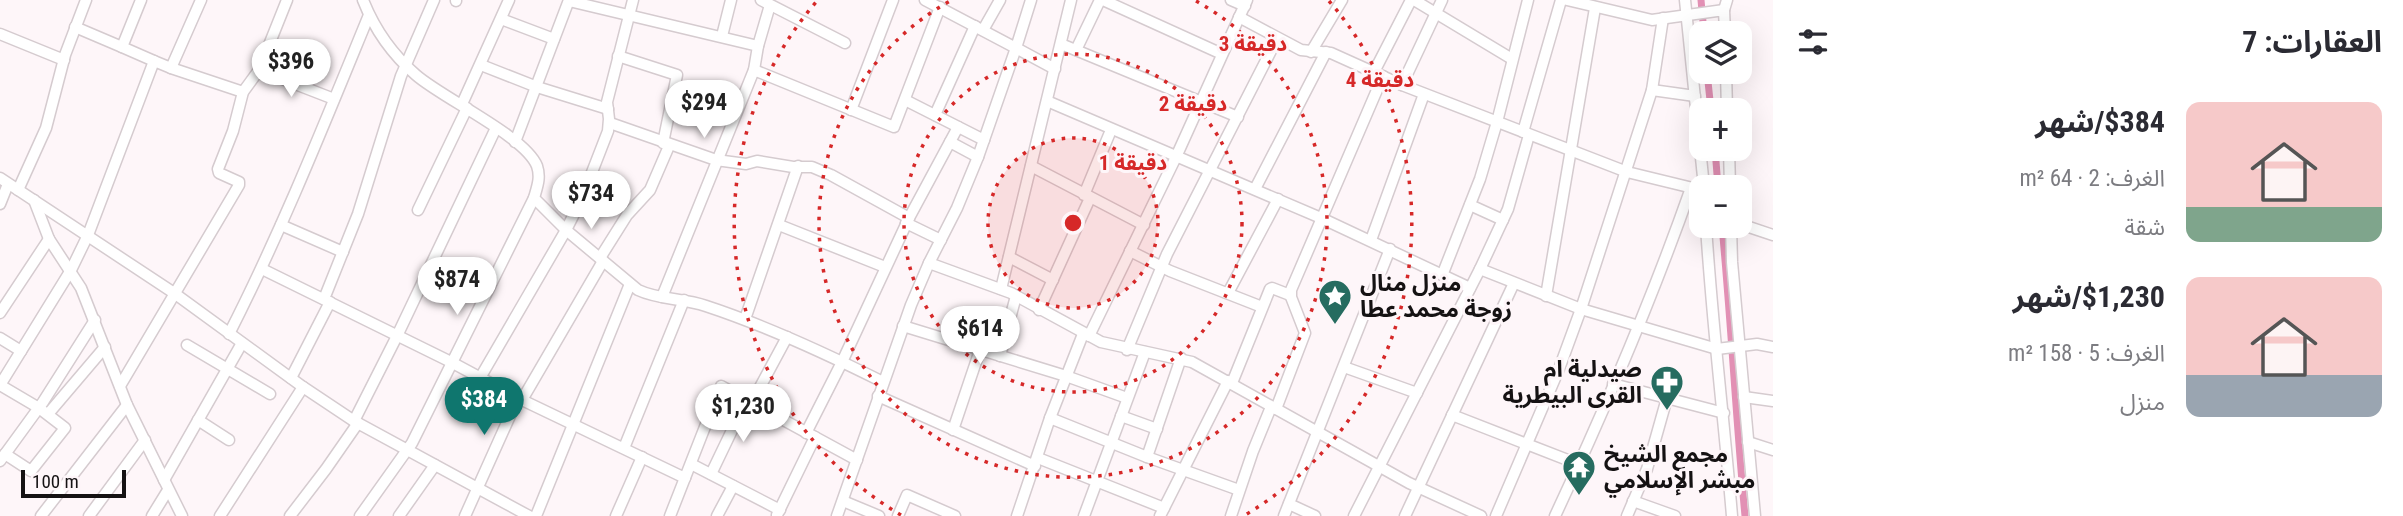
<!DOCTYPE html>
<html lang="ar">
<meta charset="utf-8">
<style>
body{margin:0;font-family:"Roboto Condensed","Noto Sans Arabic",sans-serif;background:#f2f2f3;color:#2b2b33;direction:rtl;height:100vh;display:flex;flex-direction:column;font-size:26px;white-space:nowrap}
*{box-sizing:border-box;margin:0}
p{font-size:23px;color:#7c7c81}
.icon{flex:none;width:38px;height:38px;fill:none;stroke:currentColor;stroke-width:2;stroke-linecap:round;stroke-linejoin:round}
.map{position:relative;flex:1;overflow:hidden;direction:ltr}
.details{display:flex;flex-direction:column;background:#fff;width:630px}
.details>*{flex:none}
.tools{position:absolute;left:1689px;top:21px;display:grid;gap:14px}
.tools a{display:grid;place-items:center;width:63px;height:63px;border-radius:14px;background:#fff;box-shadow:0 7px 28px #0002;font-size:35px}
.scale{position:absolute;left:21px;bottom:18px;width:105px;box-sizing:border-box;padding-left:7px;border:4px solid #151213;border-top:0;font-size:19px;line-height:24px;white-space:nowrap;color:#151213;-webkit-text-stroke:5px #fef6f9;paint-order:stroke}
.price{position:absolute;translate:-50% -60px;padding:0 16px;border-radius:24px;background:#fff;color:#222;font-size:23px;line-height:46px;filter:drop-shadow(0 2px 4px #0008)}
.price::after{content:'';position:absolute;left:50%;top:42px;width:21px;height:16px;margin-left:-10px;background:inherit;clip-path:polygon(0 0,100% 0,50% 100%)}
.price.selected{background:#0f766e;color:#fff}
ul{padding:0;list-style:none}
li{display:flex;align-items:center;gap:21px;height:175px;padding:0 21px}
li span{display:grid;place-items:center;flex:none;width:196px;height:140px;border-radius:14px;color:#555}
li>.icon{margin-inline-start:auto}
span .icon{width:84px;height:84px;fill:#fffc;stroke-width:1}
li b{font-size:30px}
h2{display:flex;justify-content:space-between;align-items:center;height:84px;padding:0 21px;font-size:30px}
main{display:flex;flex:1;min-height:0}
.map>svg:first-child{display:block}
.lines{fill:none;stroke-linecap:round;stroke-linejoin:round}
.canal{stroke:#e290b4;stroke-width:7}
.minor-casing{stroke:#d5cbcf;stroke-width:13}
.minor{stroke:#fff;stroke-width:10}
.ring{fill:none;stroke:#d62828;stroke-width:3.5;stroke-dasharray:3.5 7}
.labels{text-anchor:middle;stroke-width:6;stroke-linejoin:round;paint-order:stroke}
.poi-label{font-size:23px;font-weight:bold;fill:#151213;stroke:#fef6f9;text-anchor:start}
.centre{fill:#d62828;stroke:#fef6f9;stroke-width:3.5}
.ring-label{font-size:21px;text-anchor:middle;font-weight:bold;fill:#d62828;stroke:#fef6f9;stroke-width:6;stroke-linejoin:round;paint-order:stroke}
</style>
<main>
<section class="details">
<h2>العقارات: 7<svg class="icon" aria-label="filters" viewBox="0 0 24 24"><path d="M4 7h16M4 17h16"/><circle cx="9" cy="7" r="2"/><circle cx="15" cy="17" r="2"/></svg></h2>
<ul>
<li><span style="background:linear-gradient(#f6c9c9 75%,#7fa58c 0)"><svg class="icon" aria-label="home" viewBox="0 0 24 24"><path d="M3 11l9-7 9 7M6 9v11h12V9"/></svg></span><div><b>$384/شهر</b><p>الغرف: 2 · 64 m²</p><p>شقة</p></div></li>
<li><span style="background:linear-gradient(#f6c9c9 70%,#9aa5b1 0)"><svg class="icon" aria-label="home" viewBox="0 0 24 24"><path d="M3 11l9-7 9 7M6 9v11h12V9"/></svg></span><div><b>$1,230/شهر</b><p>الغرف: 5 · 158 m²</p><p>منزل</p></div></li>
</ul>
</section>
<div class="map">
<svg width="1773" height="516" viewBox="0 0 1773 516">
<rect width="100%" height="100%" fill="#fef6f9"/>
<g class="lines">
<g class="canal">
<polyline points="1701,0 1704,33"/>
<polyline points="1707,72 1711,110"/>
<polyline points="1715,149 1718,187"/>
<path d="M1722,226C1731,322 1736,419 1745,516"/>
</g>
<defs>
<g id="minor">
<polyline points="141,0 122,47 154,61"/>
<path d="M363,0C374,28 393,55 416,75C442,98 525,136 537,166C541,178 537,187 534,198L566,230L638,290C659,300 683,298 706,306C767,326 825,353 883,382"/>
<polyline points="761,0 845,43"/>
<polyline points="1031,0 1016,48 1055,69"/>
<polyline points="1103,0 1222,54"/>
<polyline points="1231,0 1245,6"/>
<polyline points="1414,0 1512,59"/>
<polyline points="1567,0 1652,20 1724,10 1725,33"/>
<polyline points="1685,0 1704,187"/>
<polyline points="456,1 456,0"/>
<polyline points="569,1 758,46 754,70"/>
<polyline points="1724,10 1727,0"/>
<polyline points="1239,17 1301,50 1331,53 1402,85 1627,172 1701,190"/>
<polyline points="501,19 554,39"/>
<polyline points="75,27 122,47"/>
<polyline points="983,30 1000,0"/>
<polyline points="0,34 64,60"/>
<polyline points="722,36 731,0"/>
<polyline points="1061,44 1238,117"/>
<polyline points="758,46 770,5"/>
<polyline points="1076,50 1100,0"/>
<polyline points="1311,52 1342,0"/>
<polyline points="618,56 677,75 663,143"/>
<polyline points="481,65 537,87 608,109"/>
<polyline points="171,68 243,92"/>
<polyline points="259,70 334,99"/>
<polyline points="1374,72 1411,0"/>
<polyline points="1726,72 1727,110"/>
<polyline points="1402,85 1442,0"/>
<polyline points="1652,90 1695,96"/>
<polyline points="905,100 984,140"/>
<polyline points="1047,101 1321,218 1470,288"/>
<polyline points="462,104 509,0"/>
<polyline points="851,110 893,0"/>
<polyline points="935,115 975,26"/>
<polyline points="610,123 716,160 746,164 757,161 793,167 812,167 831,175 909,218"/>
<polyline points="1523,132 1561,0"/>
<polyline points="515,142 569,0"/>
<polyline points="950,142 978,157"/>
<polyline points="1729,149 1730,187"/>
<polyline points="1031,166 1144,225"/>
<polyline points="0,178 174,293 303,387 354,421 529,516"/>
<polyline points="1255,189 1326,52"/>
<polyline points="18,190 46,128 65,55 86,0"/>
<polyline points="1084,195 1111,130"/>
<polyline points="34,200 49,239 81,288 127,405 182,516"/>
<polyline points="0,204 8,184"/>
<polyline points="1470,205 1503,220"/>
<polyline points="418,210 467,108"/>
<polyline points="906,223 941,240"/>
<polyline points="1740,224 1773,235"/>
<polyline points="281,225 343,252"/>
<polyline points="779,225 885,267"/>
<path d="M1706,226C1712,323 1724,419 1732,516"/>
<polyline points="1731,226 1732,262 1755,516"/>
<polyline points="1371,240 1424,94"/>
<polyline points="1130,251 1170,271 1262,307"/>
<polyline points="1009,257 1053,280"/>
<polyline points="600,258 627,215 650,190 669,146"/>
<polyline points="929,263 1011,293 1101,342 1192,362 1409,483 1481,516"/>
<polyline points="262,269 451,362 522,400 685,478"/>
<polyline points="1480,269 1508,209 1529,135"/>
<polyline points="1443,273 1480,179 1497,122 1528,0"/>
<polyline points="1001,289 1071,0"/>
<polyline points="1228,293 1278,199"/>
<polyline points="1546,296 1595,8"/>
<polyline points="662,297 754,70 894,127 940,7"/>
<polyline points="324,299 358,214 401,76 434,0"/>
<polyline points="1039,310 1090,198"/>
<polyline points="0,313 49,239"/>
<polyline points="745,319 798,166"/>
<polyline points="903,326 1066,376 1127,398"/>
<path d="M229,334C282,230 325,122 369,15"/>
<polyline points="1089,336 1176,157 1247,0"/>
<polyline points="0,338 21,351"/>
<polyline points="187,345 270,394"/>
<polyline points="1127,350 1167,254 1277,39"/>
<polyline points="1000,356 1016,296"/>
<polyline points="1344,367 1417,393"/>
<polyline points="291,378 330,302"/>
<polyline points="480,378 566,230 582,198 608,131 609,119 607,102 633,0"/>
<polyline points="1232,383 1270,289 1272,288 1290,295"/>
<polyline points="1613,384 1724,413"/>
<polyline points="0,385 71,270 88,235 154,61 171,68 201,0"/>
<polyline points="0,385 39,408 65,428 31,471 5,454"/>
<polyline points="120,386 239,185 239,182 219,173 218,169 233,131 243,92 259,70 287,0"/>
<polyline points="878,396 1035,466"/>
<polyline points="1744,397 1773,401"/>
<polyline points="522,400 603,261"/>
<polyline points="752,402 787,337"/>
<polyline points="1276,409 1305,333 1291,297 1291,290 1383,76"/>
<polyline points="48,414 105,347"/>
<polyline points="1452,415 1578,464"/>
<polyline points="1121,416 1157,429"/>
<polyline points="1050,418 1147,457 1239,490"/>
<polyline points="198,420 229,440"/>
<polyline points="354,421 397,336 496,128"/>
<polyline points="953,430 980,350"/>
<polyline points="806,433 842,362 909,218 958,127"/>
<polyline points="1748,442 1773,450"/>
<polyline points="624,448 684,300"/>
<polyline points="1147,457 1181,358"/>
<polyline points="1038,458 1164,508"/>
<polyline points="0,461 43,402 95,320"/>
<polyline points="691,464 780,510"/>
<polyline points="711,474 747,399"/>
<polyline points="164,480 242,343"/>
<polyline points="843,501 879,516"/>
<polyline points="1633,501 1675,516"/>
<polyline points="1289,504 1315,516"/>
<polyline points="777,515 815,437"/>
<polyline points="41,516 127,405"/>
<polyline points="89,516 145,440"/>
<polyline points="152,516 168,490"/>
<polyline points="220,516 303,387"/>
<polyline points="290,516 326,469 358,423"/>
<polyline points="360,516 412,443 534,198"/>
<polyline points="399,516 435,465"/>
<polyline points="465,516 518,398"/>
<polyline points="536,516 630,284"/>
<polyline points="616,516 642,457"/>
<polyline points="670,516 721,386 857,460"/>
<polyline points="717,516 733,486"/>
<polyline points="837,516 911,305 929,263 957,208 978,157 1016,48 925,0"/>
<polyline points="898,516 907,495 955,516"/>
<polyline points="1017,516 1050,418 1083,334"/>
<polyline points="1084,516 1145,352"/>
<polyline points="1160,516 1228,381"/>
<polyline points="1231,516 1253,451 1271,407"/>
<polyline points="1284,516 1390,249"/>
<polyline points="1354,516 1480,269 1581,309 1717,349 1757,344 1773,347"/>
<polyline points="1405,516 1514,283"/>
<polyline points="1496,516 1559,369 1581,309 1652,90 1663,18"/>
<path d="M1555,516C1605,409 1652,299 1691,188"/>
<polyline points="1627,516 1647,469 1667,398"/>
</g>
</defs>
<use href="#minor" class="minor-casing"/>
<use href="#minor" class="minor"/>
</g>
<circle cx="1073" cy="223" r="85" fill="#d62828" fill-opacity=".12"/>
<g class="ring">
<circle cx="1073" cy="223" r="85"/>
<circle cx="1073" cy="223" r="169"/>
<path d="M1196 1A254 254 0 1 1 950 1"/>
<path d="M901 515A339 339 0 0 1 817 1M1329 1A339 339 0 0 1 1245 515"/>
</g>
<defs>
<symbol id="sight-pin" viewBox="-11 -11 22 30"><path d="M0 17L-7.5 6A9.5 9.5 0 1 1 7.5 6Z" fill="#266c60" stroke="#fef6f9"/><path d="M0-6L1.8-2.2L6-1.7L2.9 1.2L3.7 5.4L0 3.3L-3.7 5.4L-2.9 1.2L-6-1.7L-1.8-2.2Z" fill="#fff"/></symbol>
<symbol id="pharmacy-pin" viewBox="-11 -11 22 30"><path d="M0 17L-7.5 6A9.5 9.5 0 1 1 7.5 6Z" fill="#266c60" stroke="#fef6f9"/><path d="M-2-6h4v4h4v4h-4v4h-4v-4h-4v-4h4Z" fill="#fff"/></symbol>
<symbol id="temple-pin" viewBox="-11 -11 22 30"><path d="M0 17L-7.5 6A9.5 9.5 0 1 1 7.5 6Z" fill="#266c60" stroke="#fef6f9"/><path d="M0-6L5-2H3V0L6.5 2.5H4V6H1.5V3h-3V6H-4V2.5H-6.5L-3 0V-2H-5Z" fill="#fff"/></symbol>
</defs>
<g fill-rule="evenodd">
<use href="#sight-pin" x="1316" y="277" width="38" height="52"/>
<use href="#pharmacy-pin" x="1648" y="363" width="38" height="52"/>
<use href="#temple-pin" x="1560" y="448" width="38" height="52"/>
</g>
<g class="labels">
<g class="poi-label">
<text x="1360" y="291">منزل منال<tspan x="1360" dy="26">زوجة محمد عطا</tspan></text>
<text x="1642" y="377" text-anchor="end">صيدلية ام<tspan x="1642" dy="26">القرى البيطرية</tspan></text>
<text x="1604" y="462">مجمع الشيخ<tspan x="1604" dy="26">مبشر الإسلامي</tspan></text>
</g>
</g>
<circle cx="1073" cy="223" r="10" class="centre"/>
<g class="ring-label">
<text x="1253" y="51">3 دقيقة</text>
<text x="1380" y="87">4 دقيقة</text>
<text x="1193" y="111">2 دقيقة</text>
<text x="1133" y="170">1 دقيقة</text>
</g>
</svg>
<div class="tools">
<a><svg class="icon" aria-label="layers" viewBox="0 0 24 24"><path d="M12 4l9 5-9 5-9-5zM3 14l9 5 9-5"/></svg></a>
<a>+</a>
<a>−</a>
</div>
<div class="scale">100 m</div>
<b class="price" style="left:291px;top:99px">$396</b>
<b class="price" style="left:704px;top:140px">$294</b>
<b class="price" style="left:591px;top:231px">$734</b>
<b class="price" style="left:457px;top:317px">$874</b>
<b class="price" style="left:980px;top:366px">$614</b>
<b class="price selected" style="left:484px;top:437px">$384</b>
<b class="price" style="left:743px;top:444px">$1,230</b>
</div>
</main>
